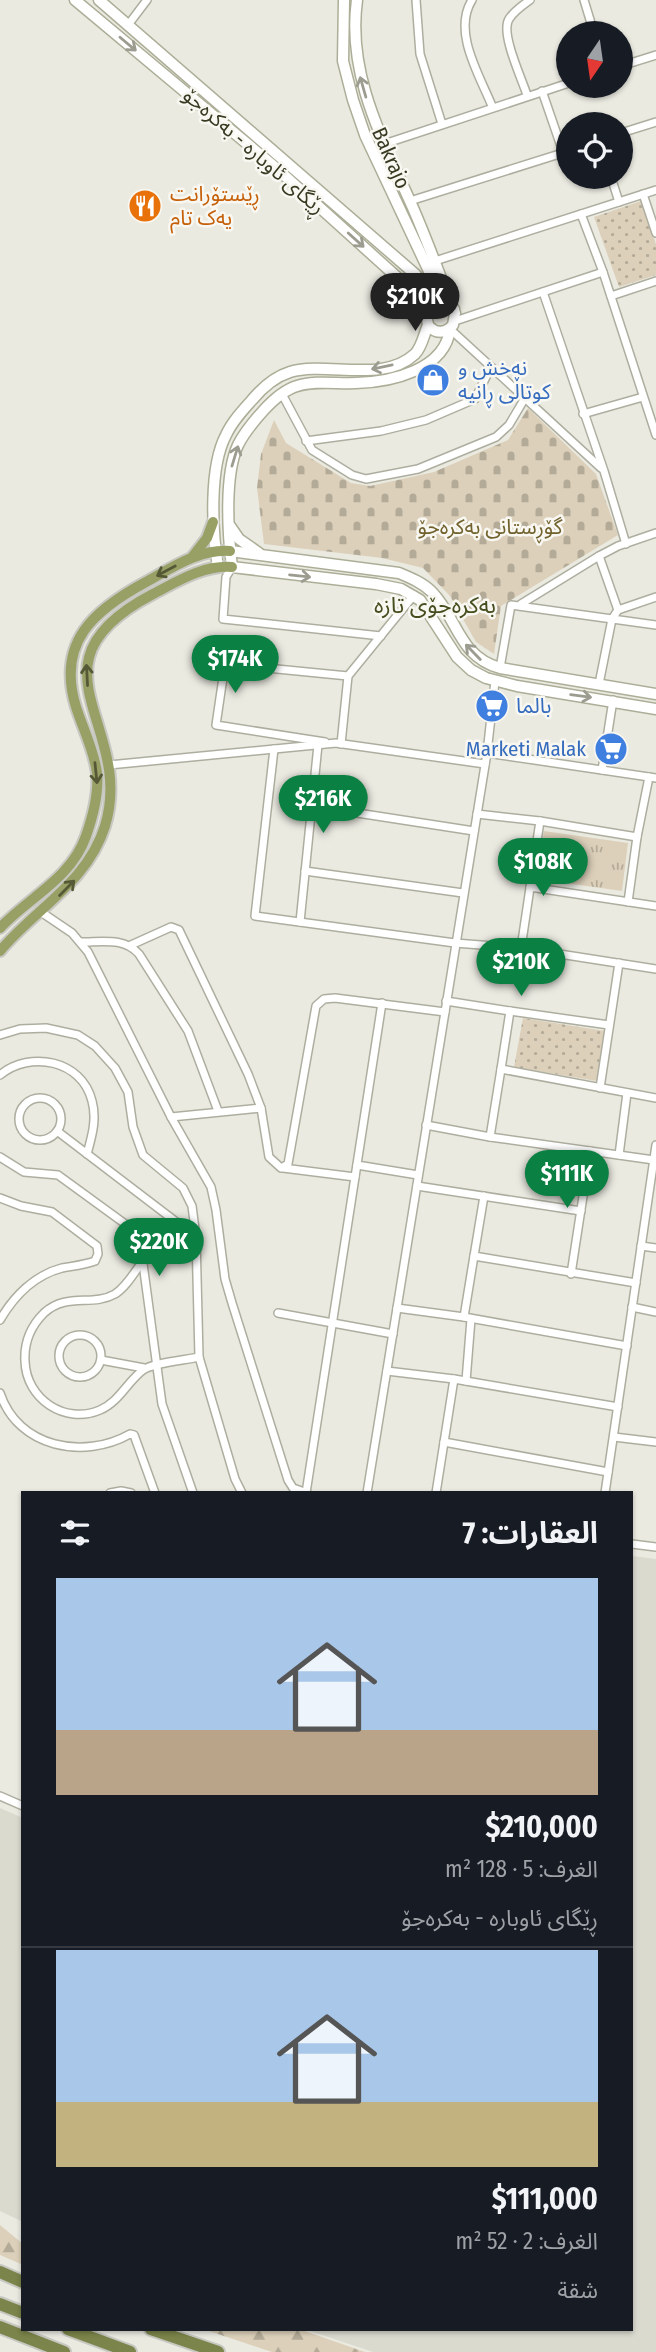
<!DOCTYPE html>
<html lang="ar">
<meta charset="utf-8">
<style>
body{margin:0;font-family:"Fira Sans Condensed","Noto Sans Arabic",sans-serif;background:#242831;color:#f1f3f6;direction:rtl;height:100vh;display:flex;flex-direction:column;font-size:26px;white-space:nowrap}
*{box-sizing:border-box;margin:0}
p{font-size:23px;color:#9ea1a6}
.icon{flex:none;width:38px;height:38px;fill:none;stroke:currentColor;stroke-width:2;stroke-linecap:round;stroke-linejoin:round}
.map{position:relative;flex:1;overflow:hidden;direction:ltr}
.drawer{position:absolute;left:21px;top:1491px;width:612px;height:840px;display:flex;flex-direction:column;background:#171b24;border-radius:0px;box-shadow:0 2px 5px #0004;direction:rtl}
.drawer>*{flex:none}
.needle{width:46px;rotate:193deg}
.controls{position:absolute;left:556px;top:21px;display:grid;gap:14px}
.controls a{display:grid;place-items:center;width:77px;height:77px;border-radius:50%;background:#171b24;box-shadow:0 2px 5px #0004;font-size:35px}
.price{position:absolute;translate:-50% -60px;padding:0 16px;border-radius:24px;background:#0b8043;color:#fff;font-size:23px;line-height:46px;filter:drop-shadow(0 2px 4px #0008)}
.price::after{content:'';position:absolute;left:50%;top:42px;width:21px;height:16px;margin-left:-10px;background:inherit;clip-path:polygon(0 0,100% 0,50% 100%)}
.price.current{background:#222;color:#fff}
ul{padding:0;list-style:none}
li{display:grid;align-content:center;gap:14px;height:371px;padding:0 35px}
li+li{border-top:2px solid #363941}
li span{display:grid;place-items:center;height:217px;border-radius:0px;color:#555}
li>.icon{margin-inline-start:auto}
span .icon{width:126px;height:126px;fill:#fffc;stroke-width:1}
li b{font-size:30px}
h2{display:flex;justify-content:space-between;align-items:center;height:84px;padding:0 35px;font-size:30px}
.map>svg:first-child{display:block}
.built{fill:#dbdacf}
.forest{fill:url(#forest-firs)}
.cemetery{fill:url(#cemetery-stones)}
.park{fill:url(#park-tufts)}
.garden{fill:url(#garden-dots)}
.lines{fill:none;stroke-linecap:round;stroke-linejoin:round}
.minor-casing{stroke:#aeaea0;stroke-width:10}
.secondary-casing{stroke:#adae97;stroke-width:13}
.primary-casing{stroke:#c7c8c1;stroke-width:14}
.trunk-casing{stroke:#c7c8c1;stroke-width:16}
.minor{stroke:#fff;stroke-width:7}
.secondary{stroke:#fff;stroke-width:10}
.primary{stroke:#99a066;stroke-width:10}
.trunk{stroke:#7b844a;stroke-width:12}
.oneway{stroke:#9c9d90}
.oneway2{stroke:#555936}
.labels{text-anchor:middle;stroke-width:5;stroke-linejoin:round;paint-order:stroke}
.street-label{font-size:21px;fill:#383b22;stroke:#f8f7f1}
.food-label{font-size:21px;fill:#c56008;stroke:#f8f7f1;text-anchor:start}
.shop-label{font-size:21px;fill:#366cbe;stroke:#f8f7f1;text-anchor:start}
.park-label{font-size:21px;fill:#71622d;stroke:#f8f7f1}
.neighbourhood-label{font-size:23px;fill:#464d1e;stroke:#f8f7f1}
</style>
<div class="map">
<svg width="656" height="2352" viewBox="0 0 656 2352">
<defs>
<pattern id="forest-firs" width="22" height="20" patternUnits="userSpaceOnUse" patternTransform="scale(1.75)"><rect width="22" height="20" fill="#dcd0ba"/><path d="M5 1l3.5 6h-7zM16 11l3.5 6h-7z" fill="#b3aa97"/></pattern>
<pattern id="cemetery-stones" width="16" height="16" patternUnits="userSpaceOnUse" patternTransform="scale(1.75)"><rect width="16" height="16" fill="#dcd0ba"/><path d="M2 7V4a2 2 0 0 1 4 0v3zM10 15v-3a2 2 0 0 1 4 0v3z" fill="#b3aa97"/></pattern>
<pattern id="park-tufts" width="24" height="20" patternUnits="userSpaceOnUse" patternTransform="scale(1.75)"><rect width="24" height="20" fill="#dcd0ba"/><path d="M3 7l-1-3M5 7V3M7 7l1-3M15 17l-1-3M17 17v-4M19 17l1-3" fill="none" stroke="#b3aa97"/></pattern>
<pattern id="garden-dots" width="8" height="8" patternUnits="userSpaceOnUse" patternTransform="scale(1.75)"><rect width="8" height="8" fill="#dcd0ba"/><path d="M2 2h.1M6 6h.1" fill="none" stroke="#b3aa97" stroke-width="1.8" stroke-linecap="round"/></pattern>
</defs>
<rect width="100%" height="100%" fill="#ebeae1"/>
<g class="built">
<polygon points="632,1556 656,1559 656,2352 373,2352 304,2329 632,2329"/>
<polygon points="0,1808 23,1818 23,2222 0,2211"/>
</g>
<g class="forest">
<polygon points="0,2225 23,2244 23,2265 0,2255"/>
<polygon points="203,2329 299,2329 365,2352 272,2352"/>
</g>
<polygon class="cemetery" points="528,408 596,474 618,535 501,606 494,654 476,642 450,596 423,568 382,558 264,544 257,488 261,454 274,420 286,443 351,483 370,486 434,472 508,440"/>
<polygon class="park" points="544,831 628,843 622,891 537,879"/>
<g class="garden">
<polygon points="641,201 656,244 656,275 619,287 594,217"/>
<polygon points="523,1018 605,1031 597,1081 514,1067"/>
</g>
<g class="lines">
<defs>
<g id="minor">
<polyline points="416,0 420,54 442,124"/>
<path d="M472,0C452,32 480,76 492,106"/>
<polyline points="584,0 594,33"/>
<polyline points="128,25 147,0"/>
<polyline points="621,66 656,55"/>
<polyline points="542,91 563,152"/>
<path d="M527,95C522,79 500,33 509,19C514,11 523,5 530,0"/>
<polyline points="621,133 656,122"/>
<polyline points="384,144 569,83"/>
<polyline points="611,177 619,202"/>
<polyline points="643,194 656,233"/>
<polyline points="410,201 569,151"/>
<polyline points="581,214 603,272 656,435"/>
<polyline points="435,261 656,190"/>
<polyline points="543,292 604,471 626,544"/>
<polyline points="611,296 656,281"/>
<polyline points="455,321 603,272"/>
<polyline points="450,329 601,468"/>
<polyline points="282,394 312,450 352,475 366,479 418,469 496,437 509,425 525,398"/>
<polyline points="583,414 643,397"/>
<polyline points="306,441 381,431 426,420 475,399 491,367"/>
<polyline points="599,556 618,610"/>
<polyline points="232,567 226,577 223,619 381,636"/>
<polyline points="521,604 599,556 618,546 656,533"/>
<polyline points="500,668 511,605 656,625"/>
<polyline points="599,684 612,619 618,610 656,597"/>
<polyline points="325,742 216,725 225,664 348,676"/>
<polyline points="341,744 348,676 414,595"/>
<polyline points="274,749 255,916 455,943 521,948"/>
<polyline points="487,753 656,778"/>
<polyline points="109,765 336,743 485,764"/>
<polyline points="602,770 613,700"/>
<polyline points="312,806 474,831"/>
<polyline points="477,814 540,821 521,948 656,969"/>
<polyline points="540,821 637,837 649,777"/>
<polyline points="305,871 463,893"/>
<polyline points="530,887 656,906"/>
<polyline points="628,902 637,837"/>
<polyline points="41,912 72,933 88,952 171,1117 211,1187 216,1210 225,1279 232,1303 288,1480 293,1488 307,1493"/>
<polyline points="300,922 318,745"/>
<path d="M81,942C102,942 124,937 139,954L188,1031L218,1111"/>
<polyline points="131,945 171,927 179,930 248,1074 261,1108"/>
<polyline points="446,1001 510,1011"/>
<polyline points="0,1035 20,1029 46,1028 78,1035 95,1046 115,1068 128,1092 133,1127 143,1155 183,1188 192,1206 196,1237 199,1357 235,1479 242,1493"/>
<polyline points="501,1069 510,1011 609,1025"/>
<path d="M0,1075C30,1050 82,1060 92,1101C97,1119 92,1136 87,1154"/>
<polyline points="600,1088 619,963"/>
<circle cx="40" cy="1119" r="21"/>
<polyline points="171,1117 261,1108 269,1157 281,1168 288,1164 316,1006 324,999 335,998 445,1012"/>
<polyline points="426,1125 490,1137 501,1069 656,1098"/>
<polyline points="57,1131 196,1237"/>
<polyline points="490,1137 654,1160"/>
<polyline points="619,1155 627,1093"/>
<polyline points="0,1157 24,1172 58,1175 139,1234 162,1404 193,1493"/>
<polyline points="357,1165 418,1175"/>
<polyline points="283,1168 355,1177"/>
<polyline points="417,1186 581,1211"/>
<path d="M0,1198L21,1206L52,1212L97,1246L98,1254L95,1261C84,1265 73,1266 62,1268C35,1275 14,1296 0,1320"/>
<polyline points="641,1246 656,1248"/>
<polyline points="474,1256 484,1196"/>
<path d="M142,1262C134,1273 126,1287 115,1294C92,1307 67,1292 44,1313C31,1326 24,1343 25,1361C26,1399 65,1425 100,1410C119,1402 127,1382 143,1370C152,1363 186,1360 199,1357"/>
<polyline points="571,1274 590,1151"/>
<polyline points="632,1307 656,1312"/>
<polyline points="397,1308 464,1317 474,1256 636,1283"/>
<polyline points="278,1313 393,1334"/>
<polyline points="464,1317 627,1346"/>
<circle cx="80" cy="1356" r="21"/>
<polyline points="101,1360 144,1368"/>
<polyline points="387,1371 454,1379"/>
<polyline points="466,1381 471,1319"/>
<path d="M0,1393C18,1448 84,1460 130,1434L134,1435L155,1493"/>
<polyline points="614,1437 656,1442"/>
<polyline points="444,1442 608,1472"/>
<polyline points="110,1493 121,1491 131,1493"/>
<polyline points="306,1493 382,1003"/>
<polyline points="367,1493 487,753 495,681"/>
<polyline points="436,1493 454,1379 618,1407"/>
<polyline points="605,1493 656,1145"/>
<polyline points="632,1544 656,1547"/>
<polyline points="0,1796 23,1806"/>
</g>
<g id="secondary">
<polyline points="75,0 275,167 429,306"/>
<polyline points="99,0 415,274 439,302"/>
<polyline points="344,0 343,61 353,100 365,135 443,301"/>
<path d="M357,0C347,72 380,134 409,199C426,236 439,275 455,313L453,325C445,334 435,334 428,325L426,313L432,304L443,302L454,309"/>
<path d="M450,329C445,370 391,382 356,383C337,384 315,380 297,386C284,390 272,401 263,411C254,421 244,433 238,445C224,475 228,535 232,567L376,584L401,589L420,600L457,657L471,670L486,678L517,686L656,709"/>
<polyline points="230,526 239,539 259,553"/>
<path d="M230,551L399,573C411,578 423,583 432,592C458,619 459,657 500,668L656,694"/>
<path d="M218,567C212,531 209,467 226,435C232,422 242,411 252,400C262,388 274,377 290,372C327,361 383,384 415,354C422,347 424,334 428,325"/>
</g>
<g id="primary">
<polyline points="193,556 207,538 213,522"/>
<path d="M0,928C29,897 71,879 86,836C93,816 99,794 97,773C94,750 83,729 76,707C56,642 94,610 146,582C173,567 199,549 230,551"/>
<path d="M0,951C36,908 87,883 105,826C136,725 19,664 153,594C178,581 203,565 232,567"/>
</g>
<g id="trunk">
<polyline points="0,2272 23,2282"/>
<polyline points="0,2304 23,2313"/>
<polyline points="0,2327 64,2352"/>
<polyline points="68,2329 130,2352"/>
<polyline points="151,2329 218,2352"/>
</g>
</defs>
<use href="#minor" class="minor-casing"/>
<use href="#secondary" class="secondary-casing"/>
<use href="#primary" class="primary-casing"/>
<use href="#trunk" class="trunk-casing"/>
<use href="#minor" class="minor"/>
<use href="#secondary" class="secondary"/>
<use href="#primary" class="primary"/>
<use href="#trunk" class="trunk"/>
</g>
<defs><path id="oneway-shaft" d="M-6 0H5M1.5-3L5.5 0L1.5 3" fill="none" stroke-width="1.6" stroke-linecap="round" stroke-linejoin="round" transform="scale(1.75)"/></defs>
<g class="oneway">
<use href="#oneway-shaft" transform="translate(128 44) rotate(40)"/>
<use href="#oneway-shaft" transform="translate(363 87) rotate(-106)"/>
<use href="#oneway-shaft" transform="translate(356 240) rotate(42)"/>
<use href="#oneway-shaft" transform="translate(382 367) rotate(168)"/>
<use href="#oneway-shaft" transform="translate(235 456) rotate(-73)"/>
<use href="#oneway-shaft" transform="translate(300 576) rotate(6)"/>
<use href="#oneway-shaft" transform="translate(473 652) rotate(-134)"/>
<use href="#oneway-shaft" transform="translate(581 696) rotate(8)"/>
</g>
<g class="oneway2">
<use href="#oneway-shaft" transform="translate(166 571) rotate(152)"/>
<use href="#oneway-shaft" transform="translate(87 675) rotate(-93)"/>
<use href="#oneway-shaft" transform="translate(96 773) rotate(84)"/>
<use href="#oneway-shaft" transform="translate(67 888) rotate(-45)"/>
</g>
<defs>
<symbol id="restaurant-disc" viewBox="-11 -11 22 22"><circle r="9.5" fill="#e8710a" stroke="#f8f7f1"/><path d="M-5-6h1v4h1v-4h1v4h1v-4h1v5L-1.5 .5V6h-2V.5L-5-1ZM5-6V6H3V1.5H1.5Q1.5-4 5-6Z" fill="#fff"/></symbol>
<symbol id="shop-disc" viewBox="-11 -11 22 22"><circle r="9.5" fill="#3f7fe0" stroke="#f8f7f1"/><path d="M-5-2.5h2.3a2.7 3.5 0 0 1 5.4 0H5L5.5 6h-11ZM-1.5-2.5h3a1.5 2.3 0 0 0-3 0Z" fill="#fff"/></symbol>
<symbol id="supermarket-disc" viewBox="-11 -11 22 22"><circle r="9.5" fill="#3f7fe0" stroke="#f8f7f1"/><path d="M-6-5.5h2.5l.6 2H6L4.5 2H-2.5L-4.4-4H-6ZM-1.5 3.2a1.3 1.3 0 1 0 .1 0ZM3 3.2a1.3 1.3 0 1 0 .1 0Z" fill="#fff"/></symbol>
</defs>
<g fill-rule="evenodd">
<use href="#restaurant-disc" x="126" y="187" width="38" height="38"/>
<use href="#shop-disc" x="414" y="361" width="38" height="38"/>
<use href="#supermarket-disc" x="473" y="687" width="38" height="38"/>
<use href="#supermarket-disc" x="592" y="730" width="38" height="38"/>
</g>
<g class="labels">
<g class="street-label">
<text transform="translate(254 151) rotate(41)" y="7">ڕێگای ئاوبارە - بەکرەجۆ</text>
<text transform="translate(391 158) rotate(66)" y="7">Bakrajo</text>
</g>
<g class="food-label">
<text x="170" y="201">ڕێستۆرانت<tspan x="170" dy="24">یەک تام</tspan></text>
</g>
<g class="shop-label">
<text x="458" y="375">نەخش و<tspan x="458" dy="24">کوتاڵی ڕانیە</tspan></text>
<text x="516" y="713">بالما</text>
<text x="586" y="756" text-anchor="end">Marketi Malak</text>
</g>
<g class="park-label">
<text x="490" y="534">گۆڕستانی بەکرەجۆ</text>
</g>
<g class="neighbourhood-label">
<text x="435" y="613">بەکرەجۆی تازە</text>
</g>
</g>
</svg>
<div class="controls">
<a><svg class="needle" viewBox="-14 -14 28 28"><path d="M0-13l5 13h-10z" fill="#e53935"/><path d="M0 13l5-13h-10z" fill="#9ea1a6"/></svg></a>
<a><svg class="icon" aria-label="locate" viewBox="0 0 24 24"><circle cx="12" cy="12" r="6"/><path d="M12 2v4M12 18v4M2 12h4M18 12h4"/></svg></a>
</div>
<b class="price current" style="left:415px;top:333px">$210K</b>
<b class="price" style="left:235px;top:695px">$174K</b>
<b class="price" style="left:323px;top:835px">$216K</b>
<b class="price" style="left:543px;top:898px">$108K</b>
<b class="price" style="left:521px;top:998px">$210K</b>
<b class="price" style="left:567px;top:1210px">$111K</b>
<b class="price" style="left:159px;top:1278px">$220K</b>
<section class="drawer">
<h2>العقارات: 7<svg class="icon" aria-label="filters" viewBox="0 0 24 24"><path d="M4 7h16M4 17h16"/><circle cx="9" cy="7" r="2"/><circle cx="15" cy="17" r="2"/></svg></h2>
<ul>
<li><span style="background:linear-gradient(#a9c7e8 70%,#b9a48a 0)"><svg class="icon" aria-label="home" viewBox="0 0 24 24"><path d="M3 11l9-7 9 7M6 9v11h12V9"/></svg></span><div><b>$210,000</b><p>الغرف: 5 · 128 m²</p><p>ڕێگای ئاوبارە - بەکرەجۆ</p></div></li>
<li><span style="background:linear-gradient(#a9c7e8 70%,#c2b280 0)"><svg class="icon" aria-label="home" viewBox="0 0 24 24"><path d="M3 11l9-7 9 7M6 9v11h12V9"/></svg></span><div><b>$111,000</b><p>الغرف: 2 · 52 m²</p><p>شقة</p></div></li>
</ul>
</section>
</div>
